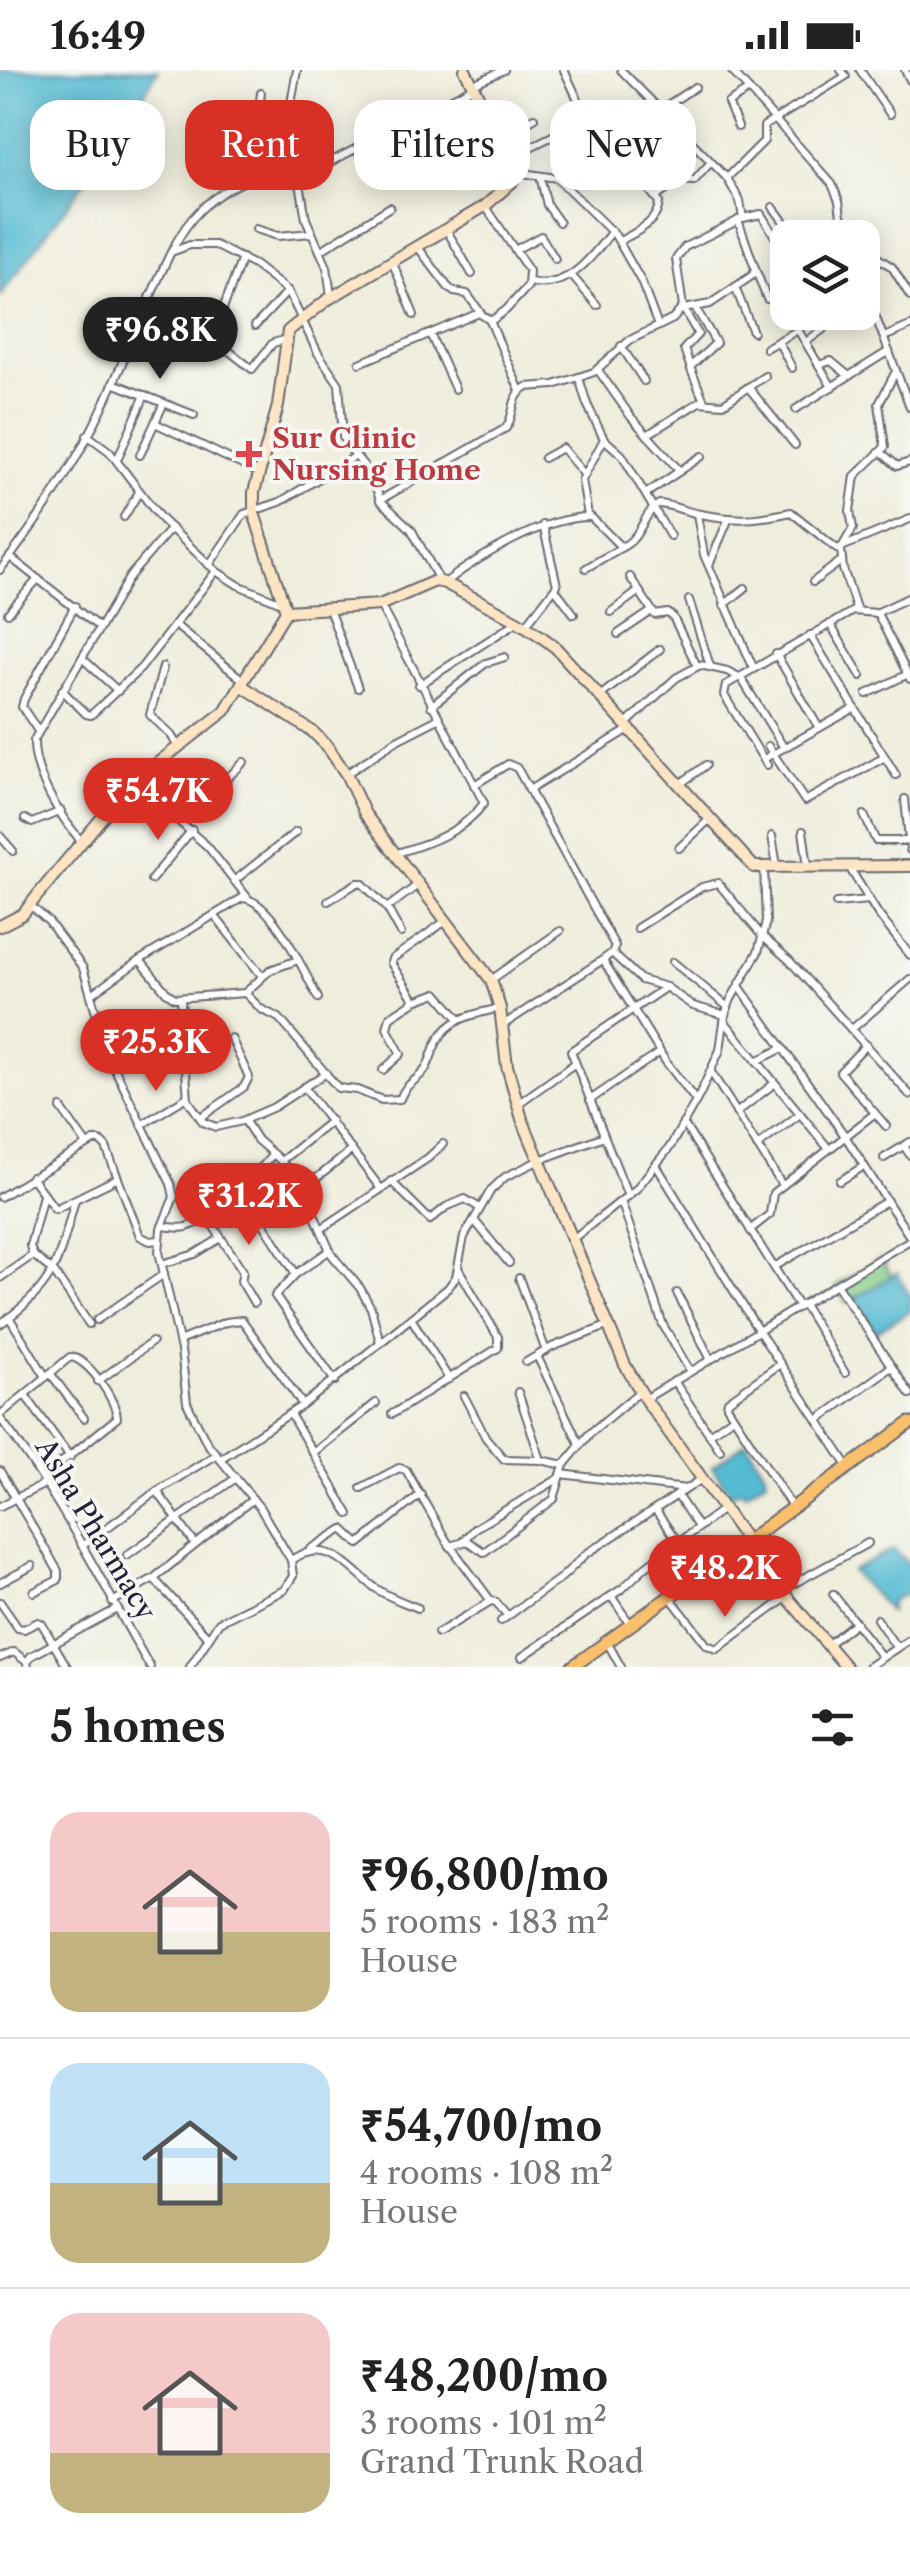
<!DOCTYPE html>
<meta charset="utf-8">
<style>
body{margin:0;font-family:"Libre Caslon Text",serif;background:#f2f2f2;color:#222;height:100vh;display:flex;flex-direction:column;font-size:38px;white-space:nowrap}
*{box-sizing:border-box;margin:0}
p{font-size:32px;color:#767676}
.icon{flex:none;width:55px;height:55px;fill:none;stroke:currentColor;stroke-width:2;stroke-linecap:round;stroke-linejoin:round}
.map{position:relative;height:1597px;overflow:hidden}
.side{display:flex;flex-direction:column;background:#fff;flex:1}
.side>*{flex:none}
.hud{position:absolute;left:30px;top:30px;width:850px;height:90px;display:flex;gap:20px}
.tools{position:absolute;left:770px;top:150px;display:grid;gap:20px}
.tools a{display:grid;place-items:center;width:110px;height:110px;border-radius:20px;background:#fff;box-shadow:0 5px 25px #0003;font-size:50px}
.price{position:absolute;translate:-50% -85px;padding:0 22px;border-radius:35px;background:#d93025;color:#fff;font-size:32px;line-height:65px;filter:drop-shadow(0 2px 5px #0008)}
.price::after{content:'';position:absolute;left:50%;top:60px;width:30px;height:22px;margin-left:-15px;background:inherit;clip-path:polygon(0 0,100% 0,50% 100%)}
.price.on{background:#222;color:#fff}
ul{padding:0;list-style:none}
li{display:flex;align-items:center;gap:30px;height:250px;padding:0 50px}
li+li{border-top:2px solid #e0e0e0}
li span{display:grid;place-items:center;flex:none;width:280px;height:200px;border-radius:30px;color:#555}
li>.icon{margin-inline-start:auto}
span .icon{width:120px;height:120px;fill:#fffc;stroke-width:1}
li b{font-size:42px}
h2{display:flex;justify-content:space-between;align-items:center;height:120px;padding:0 50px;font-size:42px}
.tag{padding:0 35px;border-radius:30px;background:#fff;box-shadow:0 5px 25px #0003;font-size:35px;line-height:90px}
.tag.on{background:#d93025;color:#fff}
.status{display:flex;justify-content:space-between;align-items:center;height:70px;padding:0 50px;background:#fff;direction:ltr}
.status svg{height:28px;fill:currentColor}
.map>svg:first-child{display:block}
.green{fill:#89cf89;stroke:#567862;stroke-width:2.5}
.water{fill:#55bbd3;stroke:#3c6e87;stroke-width:2.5}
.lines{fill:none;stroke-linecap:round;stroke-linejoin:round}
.street-casing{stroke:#6a6973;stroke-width:10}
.secondary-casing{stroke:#6a6973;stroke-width:14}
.primary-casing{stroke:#6a6973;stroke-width:15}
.street{stroke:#fff;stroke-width:6}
.secondary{stroke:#fce5c4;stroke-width:10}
.primary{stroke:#f8bf6c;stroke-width:11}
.health-dot{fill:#e0444e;stroke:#f6f6f2;stroke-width:4}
.labels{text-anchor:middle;stroke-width:8;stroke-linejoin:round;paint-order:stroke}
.health-label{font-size:28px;font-weight:bold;fill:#be3a42;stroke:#f6f6f2;text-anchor:start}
.street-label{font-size:28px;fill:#22223b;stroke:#f6f6f2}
</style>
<div class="status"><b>16:49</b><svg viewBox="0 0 49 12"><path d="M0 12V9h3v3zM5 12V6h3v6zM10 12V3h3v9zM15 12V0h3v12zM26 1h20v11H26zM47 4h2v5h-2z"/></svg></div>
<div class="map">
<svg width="910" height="1597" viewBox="0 0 910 1597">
<rect width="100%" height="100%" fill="#f6f6f2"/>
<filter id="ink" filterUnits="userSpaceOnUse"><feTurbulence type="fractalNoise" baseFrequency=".01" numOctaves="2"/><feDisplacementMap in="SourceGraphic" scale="20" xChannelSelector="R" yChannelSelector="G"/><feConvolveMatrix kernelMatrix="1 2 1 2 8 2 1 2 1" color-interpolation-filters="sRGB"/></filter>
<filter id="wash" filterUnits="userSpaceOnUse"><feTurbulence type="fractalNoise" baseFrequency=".0048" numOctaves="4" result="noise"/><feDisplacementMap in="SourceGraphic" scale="40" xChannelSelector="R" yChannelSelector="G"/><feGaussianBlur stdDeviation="2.25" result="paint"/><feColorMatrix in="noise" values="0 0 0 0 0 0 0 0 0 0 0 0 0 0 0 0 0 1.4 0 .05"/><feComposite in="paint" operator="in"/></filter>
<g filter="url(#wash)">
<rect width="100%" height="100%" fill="#efeddb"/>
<polygon class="green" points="881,1189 892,1207 846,1233 836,1215"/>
<g class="water">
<polygon points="0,0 158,0 125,57 0,226"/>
<polygon points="897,1203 910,1226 910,1241 875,1262 855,1228"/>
<polygon points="746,1372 765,1402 766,1409 746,1423 739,1420 731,1424 712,1397"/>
<path d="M894,1479L910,1496V1527C901,1523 893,1528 889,1536L891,1543L852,1501Z"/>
</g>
</g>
<g filter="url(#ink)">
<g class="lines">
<defs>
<g id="street">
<polyline points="297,0 288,50 287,79 301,119 306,149 327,197 331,226"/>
<path d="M564,0L580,34L659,132C658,153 636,162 620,171"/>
<polyline points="731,0 832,114 839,131 844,168"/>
<polyline points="860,0 890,44"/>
<polyline points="905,0 910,10"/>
<polyline points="473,14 504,0"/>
<polyline points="261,23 257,54 265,102"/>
<polyline points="660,40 695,17"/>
<polyline points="416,48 440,91 446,95 534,48"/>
<polyline points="738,57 728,33 749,20"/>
<polyline points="510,87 591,47"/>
<polyline points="586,88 604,110"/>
<polyline points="515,102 557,108 615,165 641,211 658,256"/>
<polyline points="540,106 547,135 559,152"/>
<polyline points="558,108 567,98 609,72"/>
<polyline points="727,108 764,71 764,56 846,6 841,0"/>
<polyline points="298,109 473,17"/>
<polyline points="656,127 681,110 694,111 711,92"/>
<polyline points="773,137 796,168"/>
<polyline points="841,147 861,168"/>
<polyline points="743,148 761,144 786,184"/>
<polyline points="256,159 278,166 312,163"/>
<polyline points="446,159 472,204"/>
<polyline points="822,168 844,166"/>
<polyline points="862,171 869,182 892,197 910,226"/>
<polyline points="417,176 448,217 454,222 467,224 481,243"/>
<polyline points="515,180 541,166 555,189"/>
<path d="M172,181C197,127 238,110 292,95"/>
<polyline points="320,181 390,137"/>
<polyline points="392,191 414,245"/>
<polyline points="755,198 767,229"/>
<polyline points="571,205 597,235"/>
<polyline points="862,211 910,337"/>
<path d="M530,212C568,221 591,188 612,161"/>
<polyline points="735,217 753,262"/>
<polyline points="695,237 716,273 690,297 704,331"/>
<polyline points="684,239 710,234 753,205 755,198 738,150"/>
<polyline points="684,240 698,264 684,279 690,296"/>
<polyline points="490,251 520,321"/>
<polyline points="255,256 288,221"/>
<polyline points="431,266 455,319"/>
<polyline points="884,267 910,256"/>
<polyline points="778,271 792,298"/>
<polyline points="806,272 846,242"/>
<polyline points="210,274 242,188"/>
<polyline points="621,276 644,311"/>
<polyline points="224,277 252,299 273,273 284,270"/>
<polyline points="766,278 798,260 832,317"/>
<polyline points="360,293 479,243 491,251 506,240 528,216 529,201 486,137"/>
<polyline points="819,295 831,291 849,306"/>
<polyline points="598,300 631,347 680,401"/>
<polyline points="579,308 587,334 604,369 582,410 588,446"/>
<polyline points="113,313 194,345"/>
<polyline points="748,317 795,375"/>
<polyline points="796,339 889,281"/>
<polyline points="155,353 257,402"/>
<polyline points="87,365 109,381 161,449 216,501 238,515 284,534"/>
<polyline points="647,365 699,332 723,334 765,306"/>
<polyline points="604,369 622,385 670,466"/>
<polyline points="881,382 897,396 910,392"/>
<polyline points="140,385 164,333"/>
<polyline points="544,388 562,378 584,404"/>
<polyline points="117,390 145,325"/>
<polyline points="647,423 702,386"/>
<path d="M380,430L506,358C516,344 509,329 526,317L554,315L594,302L630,270L673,249L683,237L676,189L685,177L743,148L740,131L727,108L621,0"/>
<polyline points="697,444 704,485 753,597"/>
<polyline points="124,447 139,422"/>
<polyline points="10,487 100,558"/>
<polyline points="209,495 244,444 280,432 356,386"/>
<polyline points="709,495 729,448"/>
<polyline points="586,498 624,476"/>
<path d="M0,500C41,447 78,391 106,330C128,281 147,231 171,182L190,175H215L254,195L288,221L318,283L339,314L343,367L347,375L372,406L380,430L411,459L439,510"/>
<polyline points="630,507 655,545 668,543 673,547 697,596"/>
<path d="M446,512C481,485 546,446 591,447L619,475L624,476C642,466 643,443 659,434C673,435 686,442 700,444C737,451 755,450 791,442L837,479L910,449"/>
<polyline points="813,512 841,491"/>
<polyline points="556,520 574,544"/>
<polyline points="689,530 710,596"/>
<path d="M380,535L484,733C463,762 430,773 397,783"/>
<polyline points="724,535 745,518"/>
<polyline points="329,539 358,618"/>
<polyline points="857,541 843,499 841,479 853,458 850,441 855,406 885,377 879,334 896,301"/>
<polyline points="611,542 639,521"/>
<polyline points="8,543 38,509"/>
<polyline points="877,543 910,609"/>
<polyline points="830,554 861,606"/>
<polyline points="175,555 243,610"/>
<polyline points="526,555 557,515 543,455"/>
<polyline points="618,564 652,541"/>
<polyline points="810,565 896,705"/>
<polyline points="776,584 819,658"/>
<polyline points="82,588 118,621"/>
<polyline points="163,597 150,645 171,665 178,676"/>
<polyline points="419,615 517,552"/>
<polyline points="62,620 86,644 91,645 141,598 216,501"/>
<polyline points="867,624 908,604"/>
<polyline points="600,626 660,579"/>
<polyline points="431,636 486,593 505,587"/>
<polyline points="625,655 676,608 700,595 727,601 741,608 784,678"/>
<polyline points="38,661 22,637 24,629 75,536"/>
<polyline points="768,676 805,731 885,687"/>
<polyline points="764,689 855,638"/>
<polyline points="767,695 724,625 726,615 853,541 876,543 910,527"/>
<polyline points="346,704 397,670 438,649"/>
<polyline points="138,708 159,734 208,777 247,827"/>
<polyline points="680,714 706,695"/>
<polyline points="474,715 508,694 517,698 615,876 612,883 601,891 503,955"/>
<polyline points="529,720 628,660"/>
<polyline points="905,729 910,780"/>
<polyline points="864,745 876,771 909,771"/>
<polyline points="25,749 32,753 61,741"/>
<polyline points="182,752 244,692"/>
<polyline points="803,761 808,796"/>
<polyline points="0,766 13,781"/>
<polyline points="772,766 777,796"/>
<path d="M82,772C60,747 33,704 34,670L130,506L171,458"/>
<polyline points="679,778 711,748"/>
<polyline points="849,797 878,844 910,885"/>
<polyline points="151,810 192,760"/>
<polyline points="234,811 296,762"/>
<polyline points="328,831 357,813 362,813 387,838 401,863"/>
<polyline points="836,833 869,830"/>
<polyline points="31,836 48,851 83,898 109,987 171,1114 174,1127 161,1159 159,1182 181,1280 187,1333 207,1373 260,1438 291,1490 293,1506 284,1520 219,1552 190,1597"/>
<polyline points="387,838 419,814"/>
<polyline points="214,845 262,906"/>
<polyline points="637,858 702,817 718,813 762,866 789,890 910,1025"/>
<polyline points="612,883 641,910 666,917 693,936 725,945"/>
<path d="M140,890L166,922L175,928L245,923L261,939L279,948L338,1018L357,1020L382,1030L400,1029C407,1011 415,1013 425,1000C431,991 432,980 438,970C451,947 476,944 500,938"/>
<polyline points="603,890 666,992 696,1031"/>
<polyline points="673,892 728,937"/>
<polyline points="491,910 560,861"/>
<polyline points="739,916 845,1066 910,1167"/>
<polyline points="245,923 270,900 298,890"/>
<path d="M92,924L140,890L242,828C272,829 305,903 318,928"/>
<polyline points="181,930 188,1030 203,1052 216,1057 242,1051 274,1037 326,1003"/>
<polyline points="415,931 391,893 392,889 447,850"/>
<polyline points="725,952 829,1079"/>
<polyline points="852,959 910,909"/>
<polyline points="866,975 840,1002 886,1056"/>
<polyline points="757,991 781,979"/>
<polyline points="383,1000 401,984 387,958 390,947 415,931 437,923 459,949"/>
<polyline points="711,1002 782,1115"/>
<polyline points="304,1017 381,1119"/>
<polyline points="590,1030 660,982"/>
<polyline points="519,1033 574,994"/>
<polyline points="61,1038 87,1075"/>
<polyline points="736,1043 775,1013"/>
<polyline points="200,1048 244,1017 249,1007 231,968"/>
<polyline points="245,1051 257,1070 281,1091 303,1119 332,1185 360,1218 371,1238 380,1272"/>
<polyline points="683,1053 799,1237"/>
<polyline points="143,1054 187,1027"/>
<polyline points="757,1076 800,1044"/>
<polyline points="904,1076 910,1085"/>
<polyline points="884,1088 910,1072"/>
<polyline points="281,1091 331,1051"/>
<polyline points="656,1095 758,1260 848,1396"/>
<polyline points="31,1107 55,1139 118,1108"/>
<polyline points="391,1111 430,1150 446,1137 465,1129 480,1138"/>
<polyline points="840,1111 864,1096"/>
<polyline points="303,1119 352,1080"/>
<polyline points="43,1125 30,1176 33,1185 54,1202 89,1254"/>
<polyline points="235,1125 265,1156 296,1204"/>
<polyline points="628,1126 571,981 666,917"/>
<polyline points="0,1127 94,1071 100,1071 106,1077 140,1166 150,1171 159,1170"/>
<polyline points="621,1131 663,1255 690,1301"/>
<polyline points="206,1145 243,1201 241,1211 254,1233"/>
<polyline points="474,1150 509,1193"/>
<path d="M162,1156C170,1157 179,1159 187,1157C222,1145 250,1111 273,1084"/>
<polyline points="321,1159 428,1088 443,1074"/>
<polyline points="750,1160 770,1144 773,1123 874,1044"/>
<polyline points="574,1168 636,1119 670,1077 700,1024 720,980 725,945 731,929 758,882 766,852 764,797"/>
<polyline points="330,1180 296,1204 275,1226 335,1311"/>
<polyline points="162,1194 195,1184 221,1168"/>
<polyline points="774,1197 887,1131"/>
<polyline points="0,1208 33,1185"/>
<polyline points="519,1208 546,1281"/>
<polyline points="837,1215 910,1324"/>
<polyline points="677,1223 710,1288"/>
<polyline points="803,1234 845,1303"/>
<polyline points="9,1247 46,1307"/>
<polyline points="411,1248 449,1309"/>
<polyline points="97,1250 164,1204"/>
<path d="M0,1254C56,1215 58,1192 75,1130"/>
<polyline points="179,1271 226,1252 242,1250 303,1335"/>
<polyline points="537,1286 580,1375"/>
<polyline points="526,1292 552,1277 607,1256"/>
<polyline points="780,1294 728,1331 727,1336 792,1437"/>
<polyline points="50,1303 84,1348"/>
<polyline points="98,1311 152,1272"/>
<polyline points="674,1311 720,1380"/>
<polyline points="518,1322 541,1390"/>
<polyline points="25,1325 70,1387"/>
<polyline points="464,1326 486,1368 504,1389 541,1390 564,1395"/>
<polyline points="645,1329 910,1170"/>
<polyline points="290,1344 349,1444"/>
<polyline points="392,1344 498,1278 498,1267 458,1198"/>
<path d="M0,1345L70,1287C88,1288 117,1331 117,1348L43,1407"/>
<path d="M0,1348C59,1425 102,1513 150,1597"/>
<polyline points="818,1350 891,1297"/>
<polyline points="709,1364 733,1347"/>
<polyline points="313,1383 376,1333"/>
<polyline points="220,1389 303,1335 448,1218 456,1207 464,1167 491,1120 505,1107 540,1090 604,1066"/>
<polyline points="0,1401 58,1501 58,1510 34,1522"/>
<polyline points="561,1404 686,1419"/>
<polyline points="361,1418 399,1398 406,1400 446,1470 491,1531"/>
<polyline points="157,1421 195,1474"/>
<polyline points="677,1425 698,1457"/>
<polyline points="0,1436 47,1413"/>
<polyline points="655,1440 700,1503"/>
<polyline points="461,1473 475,1458 558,1409"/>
<polyline points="82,1476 157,1421 217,1384"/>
<polyline points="450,1476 467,1471 484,1482 554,1429 564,1395 590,1363 640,1321"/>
<polyline points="311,1479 343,1459 359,1474 421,1424"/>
<polyline points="127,1485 236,1408"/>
<path d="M291,1490C327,1467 347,1495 374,1517C387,1527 403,1532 418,1538"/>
<polyline points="154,1509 207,1566"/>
<polyline points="0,1513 32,1496"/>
<polyline points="782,1520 868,1473"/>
<polyline points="833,1524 881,1586"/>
<polyline points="611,1526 630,1554"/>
<polyline points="670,1527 707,1575 717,1579 786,1528"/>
<polyline points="0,1532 18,1558 24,1559 38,1552 42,1554 67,1597"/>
<polyline points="112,1532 154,1508 253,1429"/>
<polyline points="877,1549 896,1577"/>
<polyline points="501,1551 562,1507 586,1484 702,1409"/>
<polyline points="438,1563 491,1531 496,1532 508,1546"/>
<polyline points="607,1572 621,1597"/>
<polyline points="827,1575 856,1552"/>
<polyline points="522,1587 623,1518 645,1497 723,1439"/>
<polyline points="0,1588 14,1582 27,1592"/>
<polyline points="28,1597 27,1592 31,1586 117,1539"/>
<polyline points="868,1597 910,1569"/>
</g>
<g id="secondary">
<path d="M286,541L380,535L435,511L445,513C483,534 523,550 556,578L754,797L910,796"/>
<polyline points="241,615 313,662 327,676 346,704 365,744 491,910 500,938 507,996 522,1049 625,1295 645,1329 787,1527 846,1597"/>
<polyline points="0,856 23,844 37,826 129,715 225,641 286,541 254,443 254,422 278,336 288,261 327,230 485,136 511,113 515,107 514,96 465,0"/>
</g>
<polyline id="primary" points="572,1597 910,1353"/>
</defs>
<use href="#street" class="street-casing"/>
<use href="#secondary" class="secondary-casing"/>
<use href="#primary" class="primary-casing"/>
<use href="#street" class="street"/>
<use href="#secondary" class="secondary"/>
<use href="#primary" class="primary"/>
</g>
</g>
<path class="health-dot" d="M244 369h10v10h10v10h-10v10h-10v-10h-10v-10h10z"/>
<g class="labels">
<g class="health-label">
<text x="272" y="378">Sur Clinic<tspan x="272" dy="32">Nursing Home</tspan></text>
</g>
<g class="street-label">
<text transform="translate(96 1459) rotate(59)" y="10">Asha Pharmacy</text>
</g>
</g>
</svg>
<div class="tools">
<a><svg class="icon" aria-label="layers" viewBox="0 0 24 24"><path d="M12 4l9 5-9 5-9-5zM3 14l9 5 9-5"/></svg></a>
</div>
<b class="price on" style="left:160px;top:312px">₹96.8K</b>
<b class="price" style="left:158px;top:773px">₹54.7K</b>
<b class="price" style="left:156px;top:1024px">₹25.3K</b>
<b class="price" style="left:249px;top:1178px">₹31.2K</b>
<b class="price" style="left:725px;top:1550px">₹48.2K</b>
<div class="hud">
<a class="tag">Buy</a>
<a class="tag on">Rent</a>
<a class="tag">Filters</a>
<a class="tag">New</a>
</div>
</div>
<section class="side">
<h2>5 homes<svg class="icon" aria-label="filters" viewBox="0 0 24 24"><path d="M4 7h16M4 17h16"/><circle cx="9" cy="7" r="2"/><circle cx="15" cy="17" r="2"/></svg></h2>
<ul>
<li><span style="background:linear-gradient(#f6c9c9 60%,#c2b280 0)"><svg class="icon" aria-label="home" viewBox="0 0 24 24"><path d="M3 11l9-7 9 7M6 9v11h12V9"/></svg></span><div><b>₹96,800/mo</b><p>5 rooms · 183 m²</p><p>House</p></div></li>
<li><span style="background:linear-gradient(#bfe0f5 60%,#c2b280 0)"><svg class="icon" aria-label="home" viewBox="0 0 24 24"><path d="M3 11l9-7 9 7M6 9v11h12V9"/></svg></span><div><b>₹54,700/mo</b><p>4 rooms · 108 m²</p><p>House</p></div></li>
<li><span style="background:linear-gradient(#f6c9c9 70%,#c2b280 0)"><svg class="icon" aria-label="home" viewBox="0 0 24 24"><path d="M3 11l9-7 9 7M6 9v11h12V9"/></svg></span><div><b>₹48,200/mo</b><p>3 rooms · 101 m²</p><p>Grand Trunk Road</p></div></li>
</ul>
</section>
